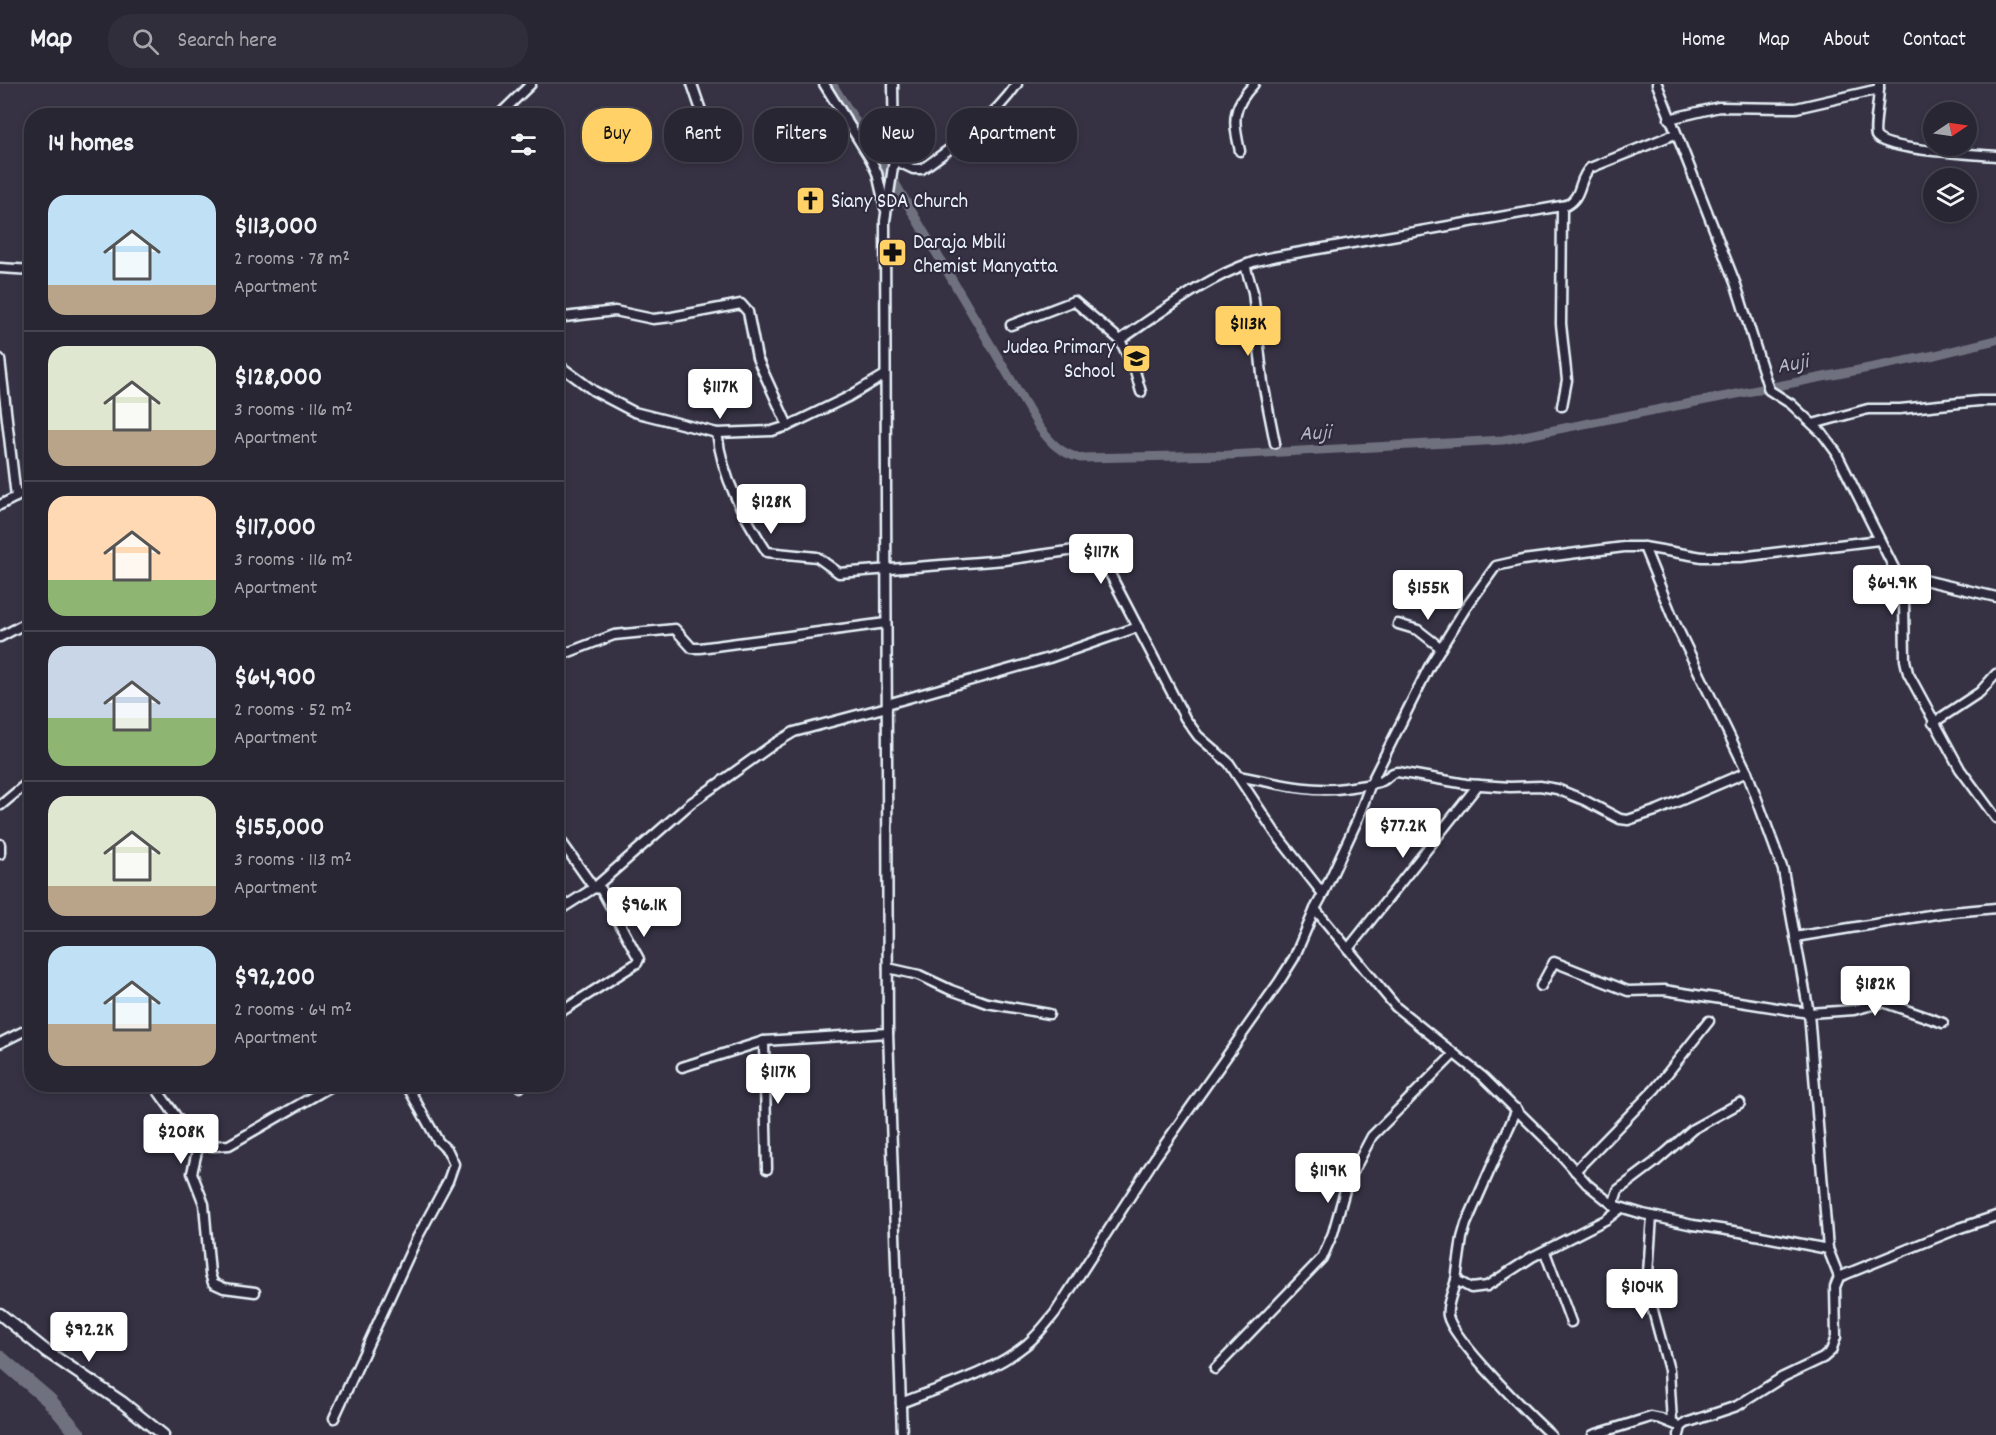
<!DOCTYPE html>
<meta charset="utf-8">
<style>
body{margin:0;font-family:Dekko,sans-serif;background:#302e3b;color:#f1f3f6;height:100vh;display:flex;flex-direction:column;font-size:22px;white-space:nowrap}
*{box-sizing:border-box;margin:0}
p{font-size:20px;color:#a5a5ac}
.icon{flex:none;width:33px;height:33px;fill:none;stroke:currentColor;stroke-width:2;stroke-linecap:round;stroke-linejoin:round}
.map{position:relative;flex:1;overflow:hidden}
.details{position:absolute;left:24px;top:24px;width:540px;height:984px;display:flex;flex-direction:column;background:#282633;border-radius:24px;box-shadow:0 3px 9px #0003,0 0 0 2px #44434e}
.details>*{flex:none}
.guide{position:absolute;left:582px;top:24px;width:570px;height:54px;display:flex;gap:12px}
.needle{width:39px;rotate:77deg}
.tools{position:absolute;left:1923px;top:18px;display:grid;gap:12px}
.tools a{display:grid;place-items:center;width:54px;height:54px;border-radius:50%;background:#282633;box-shadow:0 3px 9px #0003,0 0 0 2px #44434e;font-size:30px}
.price{position:absolute;translate:-50% -51px;padding:0 14px;border-radius:6px;background:#fff;color:#222;font-size:20px;line-height:39px;filter:drop-shadow(0 2px 3px #0008)}
.price::after{content:'';position:absolute;left:50%;top:36px;width:18px;height:14px;margin-left:-9px;background:inherit;clip-path:polygon(0 0,100% 0,50% 100%)}
.price.selected{background:#ffd166;color:#111}
ul{padding:0;list-style:none}
li{display:flex;align-items:center;gap:18px;height:150px;padding:0 24px}
li+li{border-top:2px solid #44434e}
li span{display:grid;place-items:center;flex:none;width:168px;height:120px;border-radius:18px;color:#555}
li>.icon{margin-inline-start:auto}
span .icon{width:72px;height:72px;fill:#fffc;stroke-width:1}
li b{font-size:26px}
h2{display:flex;justify-content:space-between;align-items:center;height:72px;padding:0 24px;font-size:26px}
.chip{padding:0 21px;border-radius:24px;background:#282633;box-shadow:0 3px 9px #0003,0 0 0 2px #44434e;font-size:21px;line-height:54px}
.chip.selected{background:#ffd166;color:#111}
header{display:flex;align-items:center;gap:36px;box-sizing:border-box;height:84px;padding:0 30px;background:#282633;border-bottom:2px solid #44434e}
header strong{font-size:28px}
nav{display:flex;gap:33px;margin-inline-start:auto;font-size:21px}
.search{width:420px;height:54px;background:#302e3b;display:flex;align-items:center;gap:15px;box-sizing:border-box;padding:0 21px;border-radius:24px;color:#a5a5ac;font-size:22px}
.map>svg:first-child{display:block}
.lines{fill:none;stroke-linecap:round;stroke-linejoin:round}
.canal{stroke:#70717f;stroke-width:9}
.river{stroke:#70717f;stroke-width:15}
.minor-casing{stroke:#e8f1f8;stroke-width:13}
.major-casing{stroke:#e8f1f8;stroke-width:15}
.minor{stroke:#2f2a3d;stroke-width:8}
.major{stroke:#2f2a3d;stroke-width:10}
.labels{text-anchor:middle;stroke-width:4.5;stroke-linejoin:round;paint-order:stroke}
.poi-label{font-size:21px;fill:#e8f1f8;stroke:#2f2a3d;text-anchor:start}
.water-label{font-size:22px;font-style:italic;fill:#b2b7c2;stroke:#2f2a3d}
</style>
<header>
<strong>Map</strong>
<div class="search"><svg class="icon" aria-label="search" viewBox="0 0 24 24"><circle cx="10" cy="10" r="6"/><path d="M15 15l6 6"/></svg>Search here</div>
<nav><a>Home</a><a>Map</a><a>About</a><a>Contact</a></nav>
</header>
<div class="map">
<svg width="1996" height="1351" viewBox="0 0 1996 1351">
<rect width="100%" height="100%" fill="#363244"/>
<filter id="ink" filterUnits="userSpaceOnUse"><feTurbulence type="fractalNoise" baseFrequency=".0167" numOctaves="2"/><feDisplacementMap in="SourceGraphic" scale="12" xChannelSelector="R" yChannelSelector="G"/><feConvolveMatrix kernelMatrix="1 2 1 2 8 2 1 2 1" color-interpolation-filters="sRGB"/></filter>
<g filter="url(#ink)">
<g class="lines">
<path class="canal" d="M832,0L895,99L1039,343C1051,359 1060,369 1080,374L1228,371L1503,356L1935,271L1996,256"/>
<polyline class="river" points="0,1274 49,1316 79,1351"/>
<defs>
<g id="minor">
<polyline points="692,0 707,44"/>
<polyline points="824,0 871,76 877,89 885,124"/>
<polyline points="893,0 894,76 885,137 888,949 902,1351"/>
<polyline points="1657,0 1736,201 1769,306 1791,320 1822,349 1836,368 1900,496 1904,516 1905,576 1908,589 1960,685 1996,734"/>
<path d="M1879,0C1880,10 1873,46 1876,52C1885,67 1977,70 1996,72"/>
<polyline points="498,32 531,0"/>
<polyline points="1669,35 1719,23 1796,24 1879,5"/>
<path d="M1240,67C1233,37 1231,24 1254,0"/>
<path d="M894,76L913,85H922C957,60 993,35 1017,0"/>
<polyline points="1562,123 1561,240 1567,296 1562,322"/>
<polyline points="1245,181 1253,208 1263,299 1275,359"/>
<polyline points="0,184 32,186"/>
<polyline points="556,234 615,227 653,235 672,233 741,220 748,228 757,274 788,342"/>
<polyline points="1011,241 1074,217 1120,256"/>
<polyline points="0,275 16,413 0,421"/>
<polyline points="556,279 594,307 634,328 717,349 772,347 788,342 848,313 885,291"/>
<path d="M1141,308L1135,287L1120,256C1162,228 1205,194 1253,178C1265,174 1278,172 1290,170L1567,121C1583,112 1578,95 1590,84L1675,50"/>
<polyline points="1813,340 1868,325 1900,325 1979,317 1996,317"/>
<path d="M717,349C723,396 742,429 767,468L817,473L839,489L1005,476L1089,464L1095,466L1107,484L1185,634L1198,652L1229,679L1276,750L1323,810L1315,825L1396,923L1483,993L1555,1064L1587,1100L1613,1121L1643,1130L1693,1141L1740,1148L1828,1165"/>
<polyline points="16,413 32,404"/>
<polyline points="1644,463 1675,539 1747,688 1783,786 1809,929 1828,1165 1839,1193"/>
<polyline points="1900,496 1920,495 1996,513"/>
<polyline points="1398,540 1418,546 1441,564"/>
<polyline points="0,553 32,536"/>
<polyline points="556,573 614,551 675,545 692,564 700,564 886,539"/>
<polyline points="887,620 1049,574 1138,543"/>
<polyline points="1933,639 1980,608 1996,590"/>
<path d="M1238,692C1272,698 1309,709 1345,704C1356,702 1371,701 1382,697C1389,694 1389,688 1398,688L1466,700L1510,703L1540,702L1557,705L1584,716L1620,735L1628,736L1658,726L1747,688"/>
<polyline points="1,721 32,695"/>
<polyline points="556,750 594,804 601,805 639,875 637,879 556,931"/>
<polyline points="0,760 0,770"/>
<polyline points="1323,810 1356,739 1371,699 1429,583 1465,525 1496,482 1523,476 1624,463 1644,463 1702,473 1741,473 1879,456"/>
<polyline points="556,828 594,804 691,719 774,660 794,648 887,623"/>
<polyline points="1795,853 1942,829 1996,824"/>
<polyline points="1348,865 1478,701"/>
<polyline points="888,884 919,891 951,906 987,919 1049,930"/>
<polyline points="1541,902 1554,878 1628,907 1664,906 1809,929 1854,926 1883,918 1943,939"/>
<polyline points="764,957 767,1085"/>
<polyline points="0,959 32,943"/>
<polyline points="682,983 764,957 888,949"/>
<polyline points="153,1000 198,1063"/>
<polyline points="518,1000 520,1003"/>
<polyline points="1517,1025 1466,1140 1462,1154 1456,1196 1471,1204 1487,1202 1532,1173 1607,1135 1621,1124"/>
<polyline points="1575,1087 1655,1005 1709,937"/>
<polyline points="1613,1121 1618,1106 1654,1079 1693,1045 1740,1019"/>
<polyline points="1652,1132 1647,1204 1669,1286 1672,1339"/>
<polyline points="1545,1168 1571,1238"/>
<path d="M1456,1196C1453,1207 1446,1222 1448,1232C1453,1256 1530,1332 1551,1351"/>
<polyline points="255,1208 224,1204 213,1199 210,1190 204,1120 192,1089 198,1063 229,1061 335,1000"/>
<polyline points="1215,1285 1322,1174 1333,1149 1347,1099 1372,1052 1454,970"/>
<path d="M901,1319C943,1302 992,1289 1027,1260C1037,1252 1046,1240 1055,1229L1155,1074L1279,898L1294,874L1315,825"/>
<polyline points="334,1334 416,1156 448,1097 454,1080 448,1067 438,1057 406,1000"/>
<polyline points="1593,1351 1651,1333 1661,1335 1676,1341"/>
<polyline points="1679,1351 1681,1343 1686,1339 1737,1322 1783,1293 1823,1274 1831,1267 1836,1253 1835,1203 1839,1193 1960,1144 1996,1132"/>
</g>
<polyline id="major" points="0,1230 46,1267 123,1319 163,1351"/>
</defs>
<use href="#minor" class="minor-casing"/>
<use href="#major" class="major-casing"/>
<use href="#minor" class="minor"/>
<use href="#major" class="major"/>
</g>
</g>
<defs>
<symbol id="church-square" viewBox="-11 -11 22 22"><rect x="-9" y="-9" width="18" height="18" rx="4" fill="#ffd166" stroke="#2f2a3d"/><path d="M-1.2-6h2.4v3.5h3.3v2.4h-3.3V6h-2.4V-.1h-3.3v-2.4h3.3Z" fill="#111"/></symbol>
<symbol id="pharmacy-square" viewBox="-11 -11 22 22"><rect x="-9" y="-9" width="18" height="18" rx="4" fill="#ffd166" stroke="#2f2a3d"/><path d="M-2-6h4v4h4v4h-4v4h-4v-4h-4v-4h4Z" fill="#111"/></symbol>
<symbol id="school-square" viewBox="-11 -11 22 22"><rect x="-9" y="-9" width="18" height="18" rx="4" fill="#ffd166" stroke="#2f2a3d"/><path d="M0-5L7-2L0 1L-7-2ZM-4 1L0 2.5L4 1V4Q0 6-4 4Z" fill="#111"/></symbol>
</defs>
<g fill-rule="evenodd">
<use href="#church-square" x="794" y="100" width="33" height="33"/>
<use href="#pharmacy-square" x="876" y="152" width="33" height="33"/>
<use href="#school-square" x="1120" y="258" width="33" height="33"/>
</g>
<g class="labels">
<g class="poi-label">
<text x="831" y="123">Siany SDA Church</text>
<text x="913" y="164">Daraja Mbili<tspan x="913" dy="24">Chemist Manyatta</tspan></text>
<text x="1115" y="269" text-anchor="end">Judea Primary<tspan x="1115" dy="24">School</tspan></text>
</g>
<g class="water-label">
<text transform="translate(1792 278) rotate(-11)" y="8">Auji</text>
<text transform="translate(1315 347) rotate(-3)" y="8">Auji</text>
</g>
</g>
</svg>
<div class="tools">
<a><svg class="needle" viewBox="-14 -14 28 28"><path d="M0-13l5 13h-10z" fill="#e53935"/><path d="M0 13l5-13h-10z" fill="#a5a5ac"/></svg></a>
<a><svg class="icon" aria-label="layers" viewBox="0 0 24 24"><path d="M12 4l9 5-9 5-9-5zM3 14l9 5 9-5"/></svg></a>
</div>
<b class="price selected" style="left:1248px;top:273px">$113K</b>
<b class="price" style="left:720px;top:336px">$117K</b>
<b class="price" style="left:771px;top:451px">$128K</b>
<b class="price" style="left:1101px;top:501px">$117K</b>
<b class="price" style="left:1892px;top:532px">$64.9K</b>
<b class="price" style="left:1428px;top:537px">$155K</b>
<b class="price" style="left:1403px;top:775px">$77.2K</b>
<b class="price" style="left:644px;top:854px">$96.1K</b>
<b class="price" style="left:1875px;top:933px">$182K</b>
<b class="price" style="left:778px;top:1021px">$117K</b>
<b class="price" style="left:181px;top:1081px">$208K</b>
<b class="price" style="left:1328px;top:1120px">$119K</b>
<b class="price" style="left:1642px;top:1236px">$104K</b>
<b class="price" style="left:89px;top:1279px">$92.2K</b>
<div class="guide">
<a class="chip selected">Buy</a>
<a class="chip">Rent</a>
<a class="chip">Filters</a>
<a class="chip">New</a>
<a class="chip">Apartment</a>
</div>
<section class="details">
<h2>14 homes<svg class="icon" aria-label="filters" viewBox="0 0 24 24"><path d="M4 7h16M4 17h16"/><circle cx="9" cy="7" r="2"/><circle cx="15" cy="17" r="2"/></svg></h2>
<ul>
<li><span style="background:linear-gradient(#bfe0f5 75%,#b9a48a 0)"><svg class="icon" aria-label="home" viewBox="0 0 24 24"><path d="M3 11l9-7 9 7M6 9v11h12V9"/></svg></span><div><b>$113,000</b><p>2 rooms · 78 m²</p><p>Apartment</p></div></li>
<li><span style="background:linear-gradient(#dfe7d0 70%,#b9a48a 0)"><svg class="icon" aria-label="home" viewBox="0 0 24 24"><path d="M3 11l9-7 9 7M6 9v11h12V9"/></svg></span><div><b>$128,000</b><p>3 rooms · 116 m²</p><p>Apartment</p></div></li>
<li><span style="background:linear-gradient(#ffd9b3 70%,#8fb573 0)"><svg class="icon" aria-label="home" viewBox="0 0 24 24"><path d="M3 11l9-7 9 7M6 9v11h12V9"/></svg></span><div><b>$117,000</b><p>3 rooms · 116 m²</p><p>Apartment</p></div></li>
<li><span style="background:linear-gradient(#c9d6e8 60%,#8fb573 0)"><svg class="icon" aria-label="home" viewBox="0 0 24 24"><path d="M3 11l9-7 9 7M6 9v11h12V9"/></svg></span><div><b>$64,900</b><p>2 rooms · 52 m²</p><p>Apartment</p></div></li>
<li><span style="background:linear-gradient(#dfe7d0 75%,#b9a48a 0)"><svg class="icon" aria-label="home" viewBox="0 0 24 24"><path d="M3 11l9-7 9 7M6 9v11h12V9"/></svg></span><div><b>$155,000</b><p>3 rooms · 113 m²</p><p>Apartment</p></div></li>
<li><span style="background:linear-gradient(#bfe0f5 65%,#b9a48a 0)"><svg class="icon" aria-label="home" viewBox="0 0 24 24"><path d="M3 11l9-7 9 7M6 9v11h12V9"/></svg></span><div><b>$92,200</b><p>2 rooms · 64 m²</p><p>Apartment</p></div></li>
</ul>
</section>
</div>
